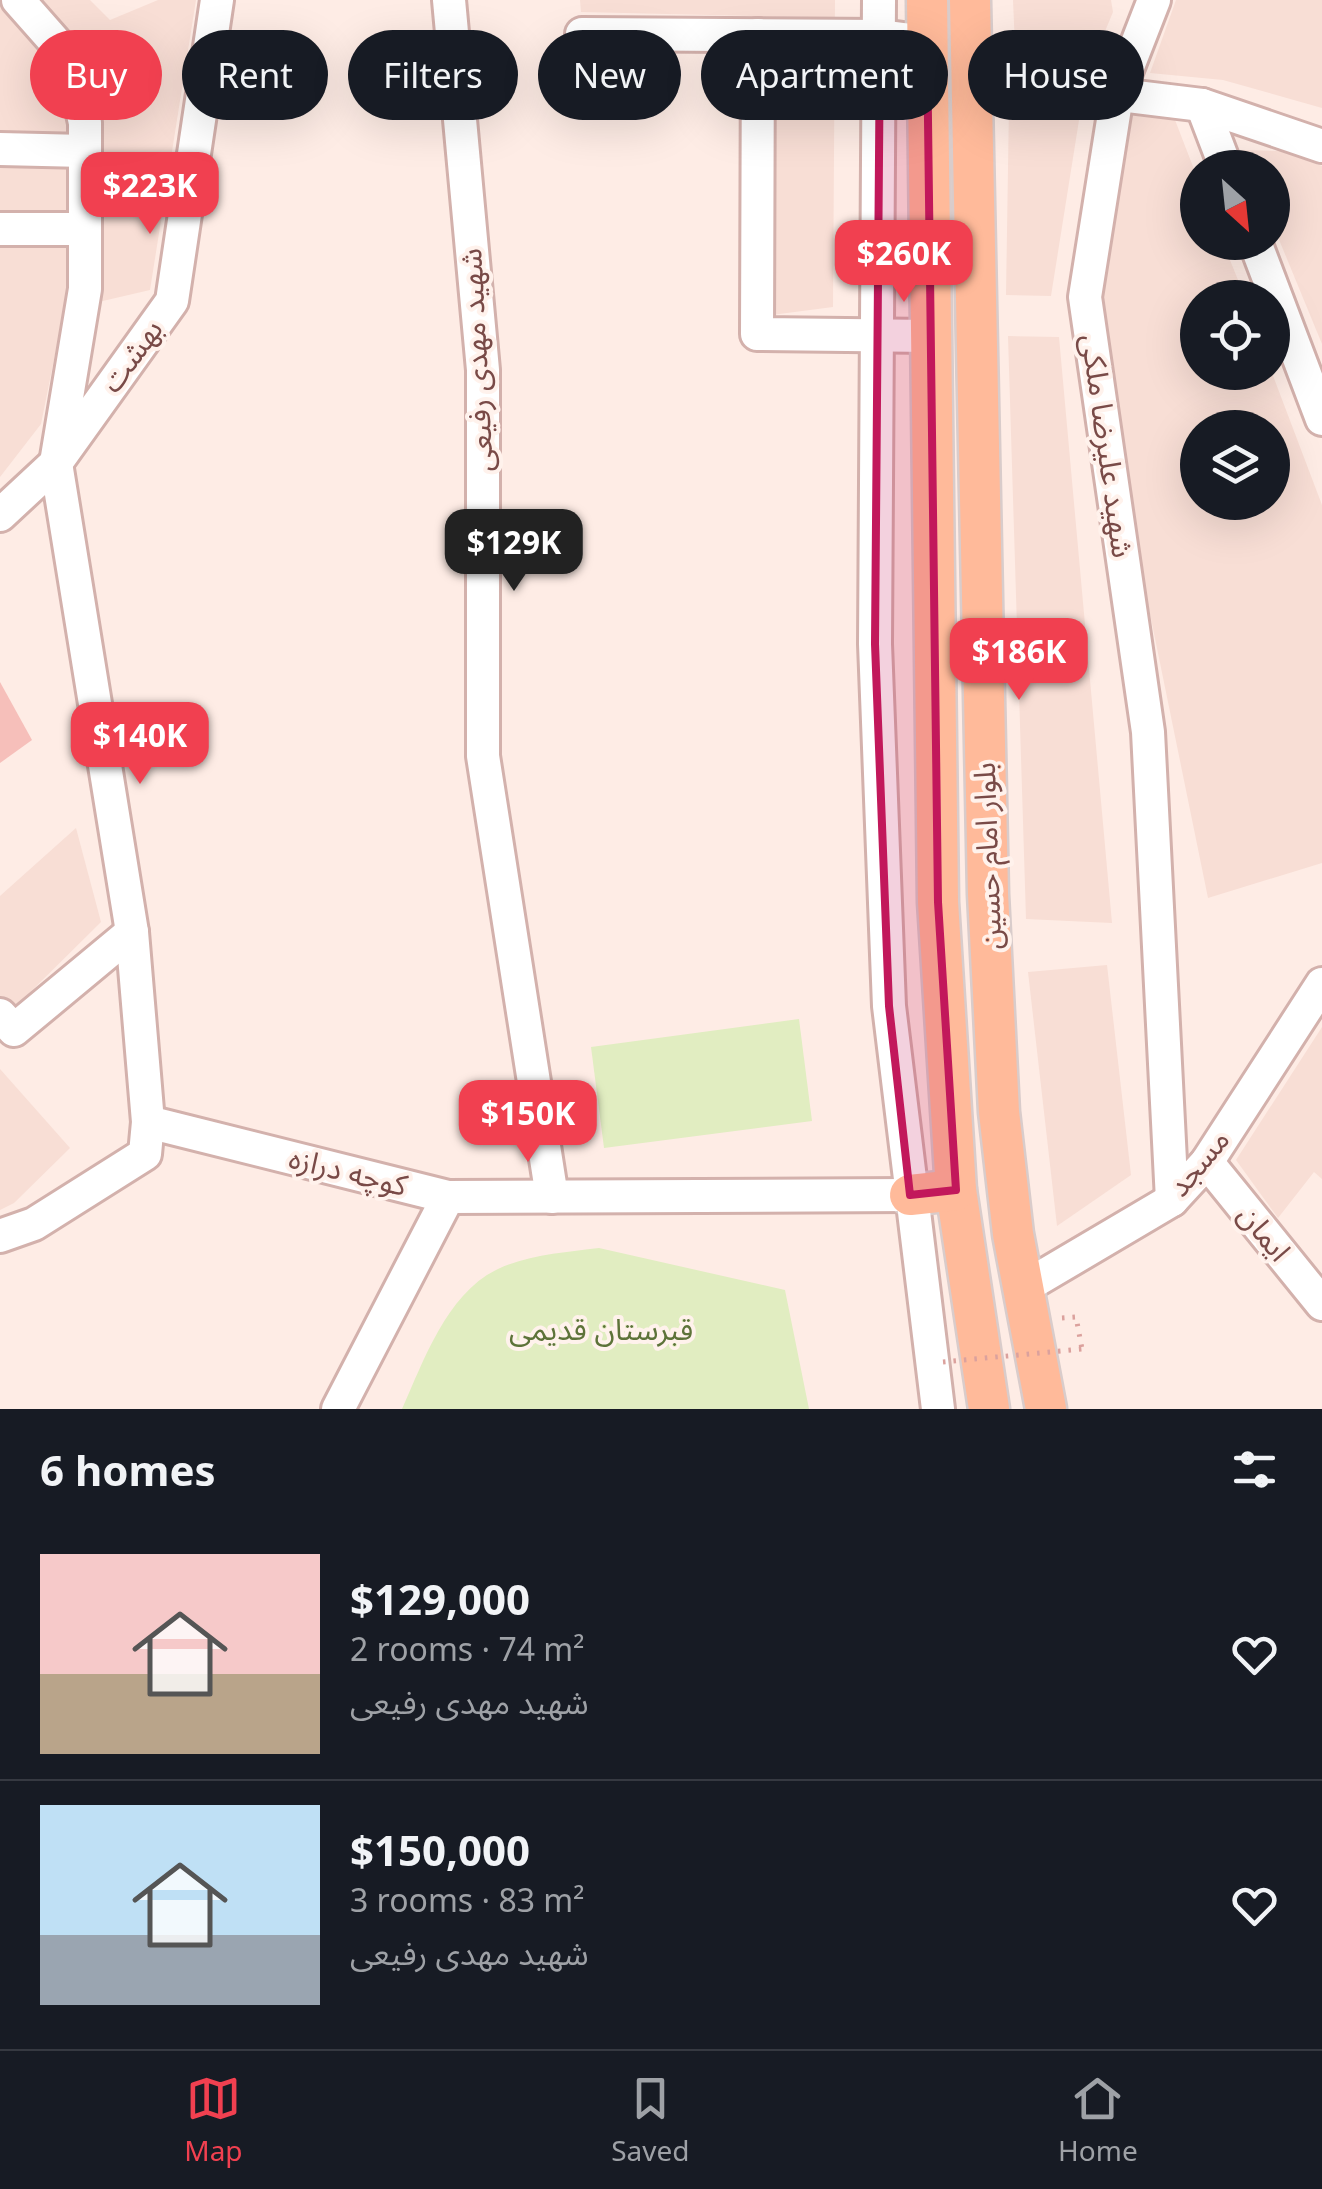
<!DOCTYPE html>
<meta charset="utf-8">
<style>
body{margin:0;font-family:"Noto Sans","Noto Sans Arabic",sans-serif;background:#242831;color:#f1f3f6;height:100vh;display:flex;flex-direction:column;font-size:38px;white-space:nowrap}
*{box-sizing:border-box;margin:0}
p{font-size:32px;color:#9ea1a6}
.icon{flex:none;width:55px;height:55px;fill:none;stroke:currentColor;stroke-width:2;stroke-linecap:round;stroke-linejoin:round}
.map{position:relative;height:1409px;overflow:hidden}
.sheet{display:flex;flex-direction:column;background:#171b24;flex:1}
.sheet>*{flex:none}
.guide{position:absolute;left:30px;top:30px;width:1262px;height:90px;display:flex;gap:20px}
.needle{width:65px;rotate:153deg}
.tools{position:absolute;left:1180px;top:150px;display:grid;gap:20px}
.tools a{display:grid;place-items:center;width:110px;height:110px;border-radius:50%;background:#171b24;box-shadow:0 10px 40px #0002;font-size:50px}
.price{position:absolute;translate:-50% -85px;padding:0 22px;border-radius:20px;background:#f14050;color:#fff;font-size:32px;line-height:65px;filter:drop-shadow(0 2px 5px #0008)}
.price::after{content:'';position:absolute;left:50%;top:60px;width:30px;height:22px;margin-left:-15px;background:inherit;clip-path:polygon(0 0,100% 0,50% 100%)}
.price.on{background:#222;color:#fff}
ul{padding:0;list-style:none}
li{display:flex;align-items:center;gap:30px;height:250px;padding:0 40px}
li+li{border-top:2px solid #363941}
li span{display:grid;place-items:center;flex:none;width:280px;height:200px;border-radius:0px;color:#555}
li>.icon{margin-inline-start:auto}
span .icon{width:120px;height:120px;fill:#fffc;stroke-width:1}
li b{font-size:42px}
h2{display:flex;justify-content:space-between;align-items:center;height:120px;padding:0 40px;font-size:42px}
.pill{padding:0 35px;border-radius:45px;background:#171b24;box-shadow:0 10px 40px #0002;font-size:35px;line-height:90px}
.pill.on{background:#f14050;color:#fff}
.dock{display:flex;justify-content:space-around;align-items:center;height:140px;border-top:2px solid #363941;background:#171b24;font-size:28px;color:#9ea1a6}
.dock a{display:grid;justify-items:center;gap:5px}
.dock .on{color:#f14050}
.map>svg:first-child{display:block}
.residential{fill:#f8ded5;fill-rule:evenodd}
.green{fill:#e1edc1}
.building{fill:#f6bfba}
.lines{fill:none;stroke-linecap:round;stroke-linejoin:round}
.minor-casing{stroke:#d3b1ac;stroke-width:38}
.major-casing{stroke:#d9cccb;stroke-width:45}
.path{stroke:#dba19d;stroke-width:5;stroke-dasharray:2.5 8;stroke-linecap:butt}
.minor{stroke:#fff;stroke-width:32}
.major{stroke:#ffba9a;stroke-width:40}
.path-bridge{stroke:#dba19d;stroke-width:5;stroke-dasharray:2.5 8;stroke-linecap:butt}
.marked{fill:#c2185b;fill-opacity:0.2;stroke:#c2185b;stroke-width:8;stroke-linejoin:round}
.labels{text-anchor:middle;stroke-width:8;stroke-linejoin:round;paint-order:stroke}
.street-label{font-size:30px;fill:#794a47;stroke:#fff2ec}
.park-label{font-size:30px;fill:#5d7339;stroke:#fff2ec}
</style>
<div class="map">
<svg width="1322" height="1409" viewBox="0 0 1322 1409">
<rect width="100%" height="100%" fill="#feece5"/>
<g class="residential">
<polygon points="0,0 90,0 110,20 158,0 196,0 150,290 64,310 41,424 0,477"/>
<polygon points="580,0 835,0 833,307 749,318 752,16 581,12"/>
<polygon points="1013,0 1111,0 1113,12 1094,58 1015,47"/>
<polygon points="1176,0 1322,0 1322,108 1223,80 1150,73"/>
<polygon points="1009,105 1080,114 1051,296 1006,295"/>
<path d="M1130,115L1175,120L1197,177L1198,242L1223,243L1245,297L1198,298V372L1272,373L1322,505V863L1208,898L1129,511L1093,293ZM1198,428H1272V502H1198Z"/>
<polygon points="1241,150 1281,151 1322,166 1322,344 1273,225 1272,168 1248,167"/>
<polygon points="1008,336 1059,337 1112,923 1026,919"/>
<polygon points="76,828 101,922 0,1022 0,896"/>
<polygon points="1107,965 1131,1175 1057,1226 1028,972"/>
<polygon points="1322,1027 1322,1179 1314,1172 1278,1218 1236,1160"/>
<polygon points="0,1069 70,1148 14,1203 0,1210"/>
</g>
<g class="green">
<polygon points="799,1019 812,1121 604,1148 591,1047"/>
<path d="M599,1248L785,1290L809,1409H402C424,1360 447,1293 498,1269C528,1255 566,1252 599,1248Z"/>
</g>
<polygon class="building" points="0,682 32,740 0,763"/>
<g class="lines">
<defs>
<g id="minor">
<polyline points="449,0 483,370 483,756 552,1197"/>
<polyline points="879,0 875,644 889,1006 938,1409"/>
<polyline points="1154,0 1117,95 1085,297 1148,732 1172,1200"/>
<polyline points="582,34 880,36 927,42"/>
<polyline points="758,35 757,334 931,336"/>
<polyline points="971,77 1202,105 1322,146"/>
<polyline points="1202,105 1226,168"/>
<polyline points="0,149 85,151"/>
<polyline points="0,229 85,229"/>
<polyline points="1255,242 1322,419"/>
<polyline points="0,515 56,463 172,301 217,0"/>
<polyline points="0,1015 14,1030 132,932"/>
<polyline points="148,1122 448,1197 910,1195"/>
<polyline points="1207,1162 1322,1304"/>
<polyline points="0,1236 34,1224 145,1154 148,1122 132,932 56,463 85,289 85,123 71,60 18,0"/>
<polyline points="1023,1288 1172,1200 1207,1162 1322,984"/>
<polyline points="338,1409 448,1197"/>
</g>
<g id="major">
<polyline points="927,0 938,902 956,1190 989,1409"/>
<polyline points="970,0 988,894 999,1112 1013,1234 1046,1409"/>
<polyline points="910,1195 956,1190"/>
</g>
</defs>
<use href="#minor" class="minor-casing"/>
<use href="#major" class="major-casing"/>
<polyline class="path" points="1062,1318 1076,1317 1082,1349"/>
<use href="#minor" class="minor"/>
<use href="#major" class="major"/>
<polyline class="path-bridge" points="943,1362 1082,1349"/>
</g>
<path class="marked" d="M880,36L927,42L938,902L956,1190L910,1195L889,1006L875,644Z"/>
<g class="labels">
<g class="street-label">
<text transform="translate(132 356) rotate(-54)" y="10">بهشت</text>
<text transform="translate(477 360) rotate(-93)" y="10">شهید مهدی رفیعی</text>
<text transform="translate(1107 446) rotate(82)" y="10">شهید علیرضا ملکی</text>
<text transform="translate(988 856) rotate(-92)" y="10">بلوار امام حسین</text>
<text transform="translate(1199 1163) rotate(-50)" y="10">مسجد</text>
<text transform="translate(348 1172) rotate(14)" y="10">کوچه درازه</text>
<text transform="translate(1264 1233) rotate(51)" y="10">ایمان</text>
</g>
<g class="park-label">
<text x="601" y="1340">قبرستان قدیمی</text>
</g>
</g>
</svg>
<div class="tools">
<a><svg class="needle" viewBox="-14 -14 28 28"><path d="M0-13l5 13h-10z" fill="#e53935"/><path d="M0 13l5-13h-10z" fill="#9ea1a6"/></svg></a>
<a><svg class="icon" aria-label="locate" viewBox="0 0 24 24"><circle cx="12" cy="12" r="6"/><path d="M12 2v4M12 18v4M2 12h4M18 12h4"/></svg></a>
<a><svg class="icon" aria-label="layers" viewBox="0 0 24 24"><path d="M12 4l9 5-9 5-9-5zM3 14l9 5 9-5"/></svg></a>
</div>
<b class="price" style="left:150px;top:237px">$223K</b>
<b class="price" style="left:904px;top:305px">$260K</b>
<b class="price on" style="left:514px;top:594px">$129K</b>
<b class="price" style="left:1019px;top:703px">$186K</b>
<b class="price" style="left:140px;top:787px">$140K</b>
<b class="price" style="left:528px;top:1165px">$150K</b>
<div class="guide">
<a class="pill on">Buy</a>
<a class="pill">Rent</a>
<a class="pill">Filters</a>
<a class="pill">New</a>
<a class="pill">Apartment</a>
<a class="pill">House</a>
</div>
</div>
<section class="sheet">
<h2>6 homes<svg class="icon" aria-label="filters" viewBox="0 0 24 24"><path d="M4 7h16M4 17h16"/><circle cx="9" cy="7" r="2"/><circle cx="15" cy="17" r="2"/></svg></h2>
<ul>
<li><span style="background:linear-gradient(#f6c9c9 60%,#b9a48a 0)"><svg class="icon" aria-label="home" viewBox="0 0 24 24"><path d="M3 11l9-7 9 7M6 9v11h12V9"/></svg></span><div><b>$129,000</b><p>2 rooms · 74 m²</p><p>شهید مهدی رفیعی</p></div><svg class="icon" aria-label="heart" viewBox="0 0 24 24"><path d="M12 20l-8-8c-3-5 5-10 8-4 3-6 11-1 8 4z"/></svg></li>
<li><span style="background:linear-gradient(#bfe0f5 65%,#9aa5b1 0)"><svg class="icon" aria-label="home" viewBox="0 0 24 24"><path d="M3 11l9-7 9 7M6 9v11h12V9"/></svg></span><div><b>$150,000</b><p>3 rooms · 83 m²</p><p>شهید مهدی رفیعی</p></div><svg class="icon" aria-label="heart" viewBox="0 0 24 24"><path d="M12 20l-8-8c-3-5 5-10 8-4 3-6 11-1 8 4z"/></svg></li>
</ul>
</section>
<nav class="dock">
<a class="on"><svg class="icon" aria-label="map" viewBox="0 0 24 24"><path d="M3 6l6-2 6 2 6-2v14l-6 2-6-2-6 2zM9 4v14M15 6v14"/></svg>Map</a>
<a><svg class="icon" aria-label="saved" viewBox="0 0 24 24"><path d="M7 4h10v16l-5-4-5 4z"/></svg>Saved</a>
<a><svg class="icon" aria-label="home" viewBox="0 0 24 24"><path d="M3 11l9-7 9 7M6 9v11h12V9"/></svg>Home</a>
</nav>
